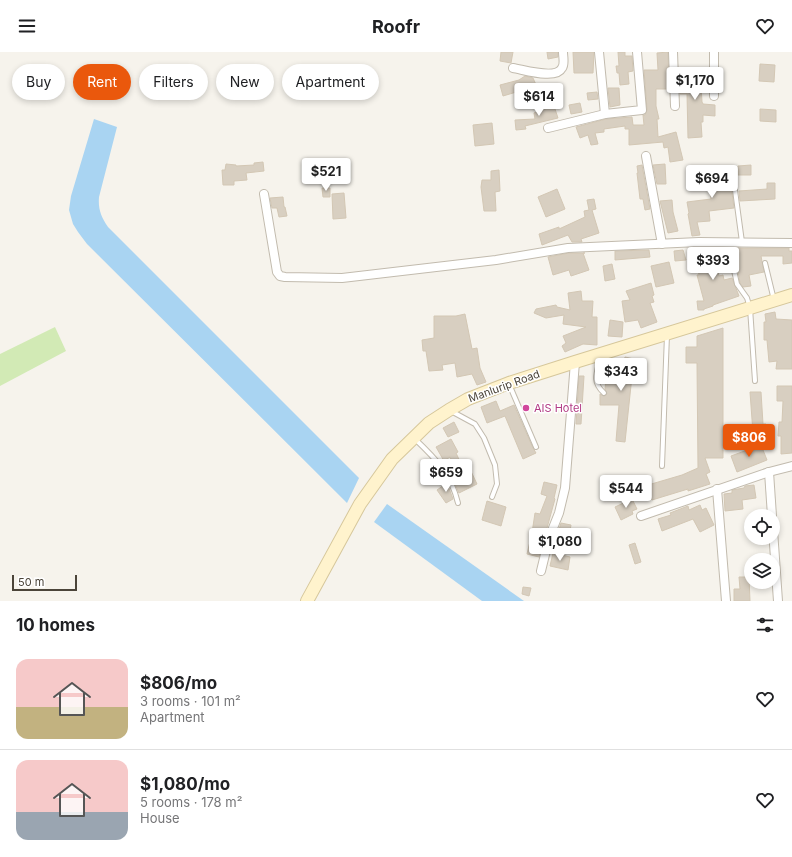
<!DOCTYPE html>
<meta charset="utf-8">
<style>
body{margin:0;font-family:Inter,sans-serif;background:#f6f6f6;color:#202124;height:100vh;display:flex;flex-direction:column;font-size:15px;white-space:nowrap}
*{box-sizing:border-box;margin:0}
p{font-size:13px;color:#757577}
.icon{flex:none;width:22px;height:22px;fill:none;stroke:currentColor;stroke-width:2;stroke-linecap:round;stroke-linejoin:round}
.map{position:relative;height:549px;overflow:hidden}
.drawer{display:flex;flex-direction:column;background:#fff;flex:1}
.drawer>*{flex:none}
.banner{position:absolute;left:12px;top:12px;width:400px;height:36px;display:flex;gap:8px}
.fabs{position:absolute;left:744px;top:457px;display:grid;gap:8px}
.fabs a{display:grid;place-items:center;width:36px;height:36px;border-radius:50%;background:#fff;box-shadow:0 2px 6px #0003;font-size:20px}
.scale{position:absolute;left:12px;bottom:10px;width:65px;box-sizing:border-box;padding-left:4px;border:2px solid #4b4439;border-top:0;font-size:11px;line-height:14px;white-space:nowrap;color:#4b4439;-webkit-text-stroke:3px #fff;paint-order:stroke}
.price{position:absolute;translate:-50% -34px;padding:0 9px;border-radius:4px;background:#fff;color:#222;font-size:13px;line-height:26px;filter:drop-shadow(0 1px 2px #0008)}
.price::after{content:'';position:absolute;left:50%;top:24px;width:12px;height:9px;margin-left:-6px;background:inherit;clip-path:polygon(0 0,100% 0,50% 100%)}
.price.current{background:#ea580c;color:#fff}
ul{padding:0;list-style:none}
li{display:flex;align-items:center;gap:12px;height:100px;padding:0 16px}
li+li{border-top:1px solid #e0e0e0}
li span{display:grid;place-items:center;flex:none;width:112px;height:80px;border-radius:12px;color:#555}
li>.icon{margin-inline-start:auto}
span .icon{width:48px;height:48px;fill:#fffc;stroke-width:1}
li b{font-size:17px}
h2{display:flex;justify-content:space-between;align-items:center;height:48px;padding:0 16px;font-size:17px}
.chip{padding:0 14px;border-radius:18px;background:#fff;box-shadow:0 2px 6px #0003;font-size:14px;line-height:36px}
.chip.current{background:#ea580c;color:#fff}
header{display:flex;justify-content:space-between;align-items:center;height:52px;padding:0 16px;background:#fff;font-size:18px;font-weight:700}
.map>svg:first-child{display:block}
.green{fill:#d2eab5}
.water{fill:#a9d4f2}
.building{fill:#d8cfc1;stroke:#d3c7b4}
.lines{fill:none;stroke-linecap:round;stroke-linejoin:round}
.service-casing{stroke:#c2bbae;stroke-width:6}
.minor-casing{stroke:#c2bbae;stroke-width:10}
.secondary-casing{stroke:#d6c79b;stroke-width:14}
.service{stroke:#fff;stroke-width:4}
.minor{stroke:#fff;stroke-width:8}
.secondary{stroke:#fff3cd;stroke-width:12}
.hotel-dot{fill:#d1479c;stroke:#fff;stroke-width:1.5}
.labels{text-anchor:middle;stroke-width:3;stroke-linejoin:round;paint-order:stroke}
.street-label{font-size:11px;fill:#4b4439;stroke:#fff}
.hotel-label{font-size:11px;fill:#b23c85;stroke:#fff;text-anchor:start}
</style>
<header><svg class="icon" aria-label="menu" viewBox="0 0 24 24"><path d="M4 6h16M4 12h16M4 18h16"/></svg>Roofr<svg class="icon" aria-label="heart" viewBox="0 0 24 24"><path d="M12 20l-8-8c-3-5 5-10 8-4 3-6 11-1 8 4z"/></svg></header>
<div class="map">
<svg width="792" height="549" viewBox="0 0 792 549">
<rect width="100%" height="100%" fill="#f6f3ec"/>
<polygon class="green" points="55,275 66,299 0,334 0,302"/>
<g class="water">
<path d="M94,67L117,75L99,145C98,157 101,165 108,175L359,426L347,451L87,192L78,180L73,172L69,158L71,144Z"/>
<polygon points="387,452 524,549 482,549 374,470"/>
</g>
<g class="building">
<polygon points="501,0 513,0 511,11 500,9"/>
<polygon points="547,0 558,0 558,5 548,7"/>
<polygon points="573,0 594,0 593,21 574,21"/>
<polygon points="618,0 625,0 625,4 632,4 633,19 628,20 629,32 620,33 619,21 617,21 616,14 619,14"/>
<polygon points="668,0 669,37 656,37 656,54 659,67 657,67 658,85 676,80 683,108 670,110 668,95 664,96 663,90 629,93 629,77 625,77 625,74 604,77 604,80 595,81 598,92 591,93 588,83 580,86 576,75 606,67 632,65 633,73 644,73 643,63 645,63 647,58 644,18 658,18 657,1"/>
<polygon points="760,12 775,13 774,30 759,29"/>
<polygon points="679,19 688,19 688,21 700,21 700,24 708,23 708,34 701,34 702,50 703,52 715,53 715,64 703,63 703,70 701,70 702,85 688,86 687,42 680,42"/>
<polygon points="525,24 533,26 537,35 524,40 523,38 503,44 500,33 519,28"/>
<polygon points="608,36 619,36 620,53 610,55"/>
<polygon points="597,40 598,47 588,48 587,41"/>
<polygon points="553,51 558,66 525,74 526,77 516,78 515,68 535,67 534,61 543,58 542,54"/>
<polygon points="580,51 582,60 571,62 569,53"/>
<polygon points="760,57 776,58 776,70 760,69"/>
<polygon points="492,71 494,92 475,94 473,73"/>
<polygon points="263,110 264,119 246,121 247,128 234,129 234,133 223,133 222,118 225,118 226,112 236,113 236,114 254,113 254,111"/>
<polygon points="332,112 335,126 326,127 323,113"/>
<polygon points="665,112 666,132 657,132 653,113"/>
<polygon points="642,113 650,157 645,158 643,147 640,147 637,121 638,121 637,114"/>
<polygon points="751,113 751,123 738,123 738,114"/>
<polygon points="499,118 500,139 495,140 496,159 484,159 481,135 482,128 491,128 491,119"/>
<polygon points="729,118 734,156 709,159 710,169 697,170 700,183 692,184 688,162 689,161 687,150 711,147 710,133 707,133 706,119"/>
<polygon points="767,131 775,131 775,147 740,149 739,139 767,137"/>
<polygon points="322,136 330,136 330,145 323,145"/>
<polygon points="557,137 565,157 546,165 538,145"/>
<polygon points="344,141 346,166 333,167 332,142"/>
<polygon points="283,145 284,155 285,155 287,164 279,165 277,156 272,156 270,146"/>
<polygon points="594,147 596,157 592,158 599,181 581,187 582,190 572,190 568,183 542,193 539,182 559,175 559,177 585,165 584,159 589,158 587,148"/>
<polygon points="672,148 673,160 678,179 668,181 660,149"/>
<polygon points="705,196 713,196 719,224 723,223 724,228 732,226 739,244 713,253 713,254 704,257 704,258 698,258 697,249 704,249 697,223 699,223 695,197"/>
<polygon points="734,196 789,196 789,199 792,199 792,211 783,212 783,204 761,204 764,220 749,223 751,234 743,235 740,231"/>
<polygon points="649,198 650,205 615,208 615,199"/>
<polygon points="683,198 686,208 675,209 674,199"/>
<polygon points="569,201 585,201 583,201 589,218 571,224 569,218 553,223 548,205"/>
<polygon points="669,210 674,231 656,235 651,214"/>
<polygon points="612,212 615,227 605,229 603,214"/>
<polygon points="651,231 654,243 652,244 654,250 650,251 657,270 641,276 638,268 625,270 622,249 630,248 626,239"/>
<polygon points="581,239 582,249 593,249 592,265 597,265 597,293 583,292 565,300 562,294 566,291 563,284 586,275 563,272 564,263 546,266 534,261 536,257 556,253 557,255 570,258 568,241"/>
<polygon points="775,260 776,267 792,268 792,317 776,317 777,309 769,310 767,288 764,288 764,270 766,270 765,262"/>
<polygon points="465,262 472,297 477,296 480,316 486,330 477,333 472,322 457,325 455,311 442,313 443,318 429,319 426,299 423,299 422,288 434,286 434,264 456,264"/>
<polygon points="610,268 623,270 622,285 608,284"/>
<polygon points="723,276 723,406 705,406 710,420 706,422 710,432 688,439 688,437 652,448 648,433 682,423 698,416 697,311 686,311 686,295 697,295 697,284"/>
<polygon points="625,305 643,309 640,325 632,324 625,390 616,389 619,353 600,353 600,342 604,344 607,342 605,337 607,317 622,319"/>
<polygon points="579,324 584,324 581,372 576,372"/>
<polygon points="777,334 792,334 792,401 781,402 781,384 778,384 779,370 782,370 783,349 777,349"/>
<polygon points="750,340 761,340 763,372 766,372 766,380 753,381"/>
<polygon points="496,349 500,359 514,353 533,396 536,401 523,407 505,364 487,371 481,355"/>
<polygon points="454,370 459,380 448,385 443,376"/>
<polygon points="451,387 458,400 456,401 463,416 468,413 477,432 459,441 450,421 456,419 450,405 444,409 436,395"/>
<polygon points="761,393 767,408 737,420 731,404"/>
<polygon points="544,430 557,433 554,446 555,447 539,505 527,502 532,481 535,461 540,462 547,444 541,442"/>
<polygon points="447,431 453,447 446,451 437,438"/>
<polygon points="754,433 756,446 742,448 743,457 725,459 724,442 732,441 732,438 744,436 745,434"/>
<polygon points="632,447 637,457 632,459 633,462 621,468 615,455"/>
<polygon points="487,449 506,455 501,474 482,468"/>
<polygon points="700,453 702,458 706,456 714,473 700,480 693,467 662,479 658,467 671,463 670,461 688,454 689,458"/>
<polygon points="561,471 571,473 568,490 556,487"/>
<polygon points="635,491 641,510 635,512 629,493"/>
<polygon points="553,501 570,505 568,518 550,514"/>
<polygon points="739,525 749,525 750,549 734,549 734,537 740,537"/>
<polygon points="523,535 531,536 529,544 522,542"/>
</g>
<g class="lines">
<defs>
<g id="service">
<polyline points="732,116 742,190"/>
<polyline points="732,209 737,232 747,246 750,256 755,329"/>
<polyline points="765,211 774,248"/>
<path d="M601,305C597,320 591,329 604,341"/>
<polyline points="509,332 536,395"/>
<polyline points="451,359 475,372 484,386 495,413 497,432 492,445"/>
<path d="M415,387C436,407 451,422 458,451"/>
<polyline points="662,414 667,283"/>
</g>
<g id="minor">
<polyline points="599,0 605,62"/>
<polyline points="673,0 675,54"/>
<path d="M513,16C525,18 556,28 562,16C565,12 563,5 563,0"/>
<polyline points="714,44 714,0"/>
<polyline points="548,76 605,62 642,58 637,0"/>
<polyline points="646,104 662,192"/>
<polyline points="264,142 277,220 280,224 285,225 342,226 496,208 568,196 699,190 792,191"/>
<polyline points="769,420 772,464"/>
<polyline points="717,437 726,549"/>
<polyline points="641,464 769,420 792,414"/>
<polyline points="773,478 778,549"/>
<polyline points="541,519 549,486 559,461 565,436 575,310"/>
</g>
<polyline id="secondary" points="307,549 360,452 392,407 429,371 449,358 468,347 509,331 575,310 792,243"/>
</defs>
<use href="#service" class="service-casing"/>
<use href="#minor" class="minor-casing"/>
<use href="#secondary" class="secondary-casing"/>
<use href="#service" class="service"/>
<use href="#minor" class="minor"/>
<use href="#secondary" class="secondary"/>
</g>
<circle class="hotel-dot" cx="526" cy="356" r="4"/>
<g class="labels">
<g class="street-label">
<text transform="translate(504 334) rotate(-20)" y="4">Manlurip Road</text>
</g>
<g class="hotel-label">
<text x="534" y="360">AIS Hotel</text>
</g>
</g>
</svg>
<div class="fabs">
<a><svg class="icon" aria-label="locate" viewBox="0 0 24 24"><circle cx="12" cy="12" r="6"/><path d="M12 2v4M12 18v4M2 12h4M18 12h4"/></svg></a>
<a><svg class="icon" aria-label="layers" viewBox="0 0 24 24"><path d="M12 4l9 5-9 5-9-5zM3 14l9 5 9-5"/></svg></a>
</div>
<div class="scale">50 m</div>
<b class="price" style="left:695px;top:49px">$1,170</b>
<b class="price" style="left:539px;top:65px">$614</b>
<b class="price" style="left:326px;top:140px">$521</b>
<b class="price" style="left:712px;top:147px">$694</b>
<b class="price" style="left:713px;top:229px">$393</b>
<b class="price" style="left:621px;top:340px">$343</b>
<b class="price current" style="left:749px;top:406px">$806</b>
<b class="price" style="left:446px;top:441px">$659</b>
<b class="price" style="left:626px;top:457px">$544</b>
<b class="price" style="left:560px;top:510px">$1,080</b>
<div class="banner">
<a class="chip">Buy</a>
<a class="chip current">Rent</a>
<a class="chip">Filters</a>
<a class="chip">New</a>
<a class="chip">Apartment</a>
</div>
</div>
<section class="drawer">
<h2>10 homes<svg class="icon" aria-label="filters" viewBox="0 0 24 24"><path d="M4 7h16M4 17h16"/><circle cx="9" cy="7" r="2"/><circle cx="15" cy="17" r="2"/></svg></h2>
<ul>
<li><span style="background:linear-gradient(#f6c9c9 60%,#c2b280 0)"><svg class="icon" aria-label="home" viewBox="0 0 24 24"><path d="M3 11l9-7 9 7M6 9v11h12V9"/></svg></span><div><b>$806/mo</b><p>3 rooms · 101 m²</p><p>Apartment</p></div><svg class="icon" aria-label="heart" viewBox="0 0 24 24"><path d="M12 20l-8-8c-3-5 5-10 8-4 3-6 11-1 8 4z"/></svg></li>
<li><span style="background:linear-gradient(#f6c9c9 65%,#9aa5b1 0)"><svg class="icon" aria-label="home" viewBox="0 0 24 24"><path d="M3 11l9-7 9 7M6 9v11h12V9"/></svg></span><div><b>$1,080/mo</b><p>5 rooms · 178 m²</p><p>House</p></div><svg class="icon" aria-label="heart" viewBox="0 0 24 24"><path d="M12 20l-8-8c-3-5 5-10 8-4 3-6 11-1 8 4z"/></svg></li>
</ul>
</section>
